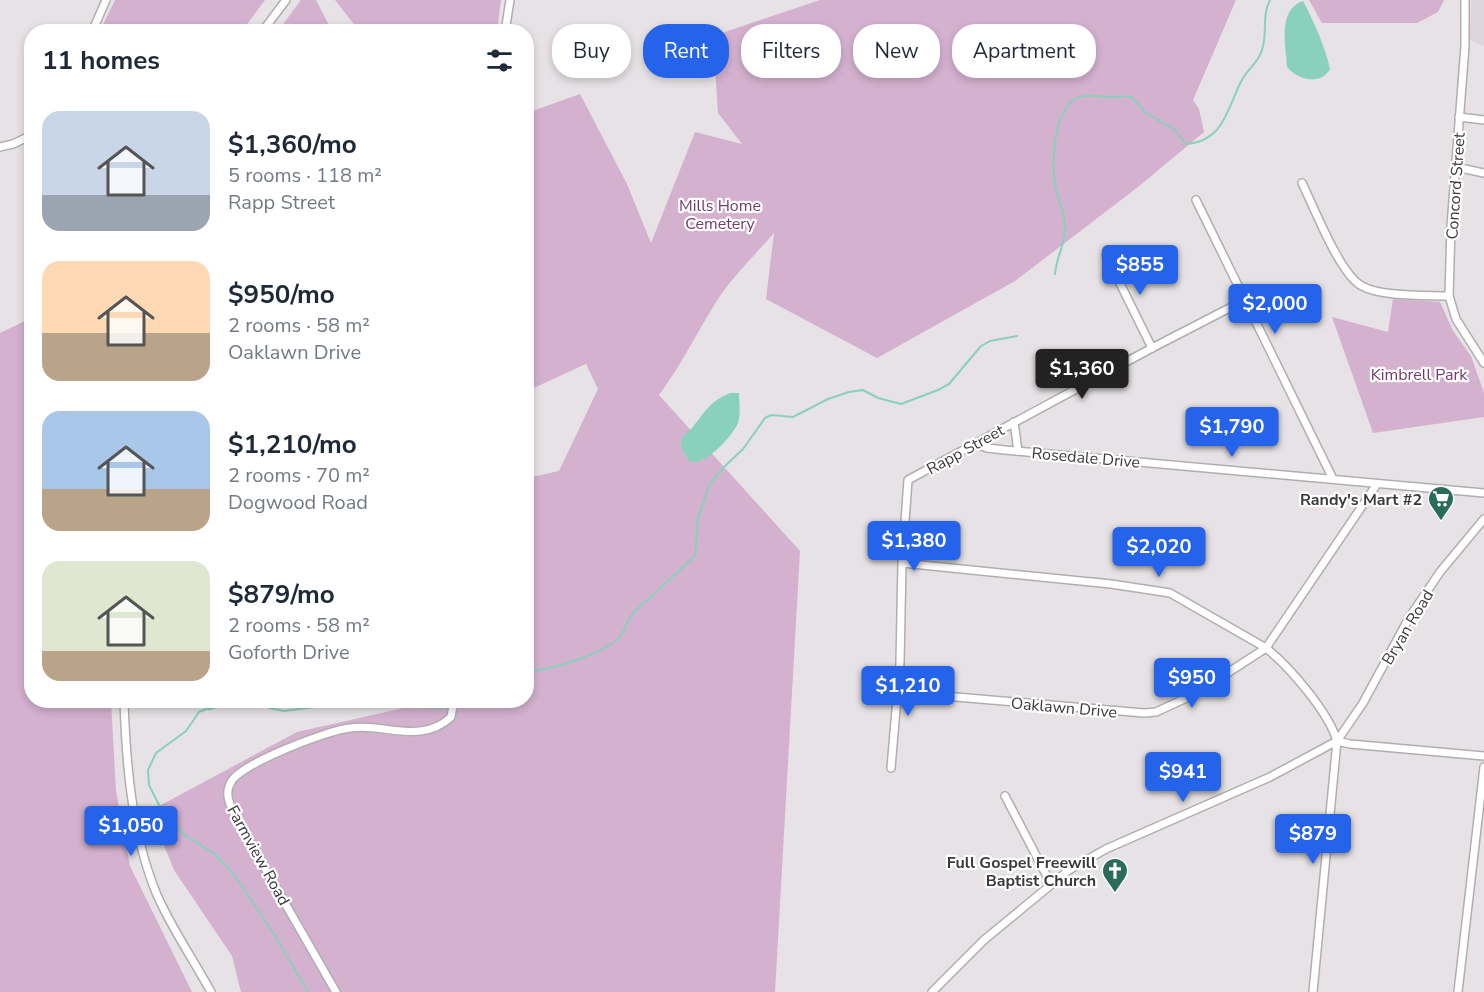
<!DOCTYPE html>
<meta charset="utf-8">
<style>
body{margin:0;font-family:"Nunito Sans",sans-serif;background:#f6f6f7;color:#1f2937;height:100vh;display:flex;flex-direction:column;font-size:22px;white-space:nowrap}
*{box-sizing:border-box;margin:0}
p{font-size:20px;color:#747a83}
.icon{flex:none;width:33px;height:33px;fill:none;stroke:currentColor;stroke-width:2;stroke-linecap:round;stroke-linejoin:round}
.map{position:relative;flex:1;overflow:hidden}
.details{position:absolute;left:24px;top:24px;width:510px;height:684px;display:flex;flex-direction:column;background:#fff;border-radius:24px;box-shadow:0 3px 9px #0003}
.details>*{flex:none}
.hud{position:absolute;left:552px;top:24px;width:570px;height:54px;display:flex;gap:12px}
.price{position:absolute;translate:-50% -51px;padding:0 14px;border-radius:6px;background:#2563eb;color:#fff;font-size:20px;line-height:39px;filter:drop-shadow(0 2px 3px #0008)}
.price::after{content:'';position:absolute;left:50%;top:36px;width:18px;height:14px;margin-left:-9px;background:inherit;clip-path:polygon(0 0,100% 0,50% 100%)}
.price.on{background:#222;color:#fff}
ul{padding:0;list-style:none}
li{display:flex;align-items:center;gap:18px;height:150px;padding:0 18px}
li span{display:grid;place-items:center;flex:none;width:168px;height:120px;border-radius:18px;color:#555}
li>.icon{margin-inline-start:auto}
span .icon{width:72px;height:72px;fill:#fffc;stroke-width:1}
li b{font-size:26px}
h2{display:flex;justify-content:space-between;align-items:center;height:72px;padding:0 18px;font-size:26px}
.chip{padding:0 21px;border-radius:24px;background:#fff;box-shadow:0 3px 9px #0003;font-size:21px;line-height:54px}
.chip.on{background:#2563eb;color:#fff}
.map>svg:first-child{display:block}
.built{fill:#ddd4dc}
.green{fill:#d3b1cf}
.water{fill:#8ad1bc}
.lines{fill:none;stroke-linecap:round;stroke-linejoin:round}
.stream{stroke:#8ad1bc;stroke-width:2}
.minor-casing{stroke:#b1aeb0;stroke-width:10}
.minor{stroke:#fff;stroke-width:7}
.labels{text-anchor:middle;stroke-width:4.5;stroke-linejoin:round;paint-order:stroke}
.street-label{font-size:16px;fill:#3b3a3b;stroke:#fff}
.park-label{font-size:16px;fill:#72396e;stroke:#fff}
.poi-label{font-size:16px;font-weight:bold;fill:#3b3a3b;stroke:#fff;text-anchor:end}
</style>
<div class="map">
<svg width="1484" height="992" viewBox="0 0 1484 992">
<rect width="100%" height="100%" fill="#e6e2e5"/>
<polygon class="built" points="1471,0 1484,0 1484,46 1470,40"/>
<g class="green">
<polygon points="115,0 265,0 242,31 100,31"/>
<polygon points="301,0 316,0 332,31 278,31"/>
<polygon points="335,0 501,0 497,31 360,32"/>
<path d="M820,0H1236L1193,100L1199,109L1204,132L1138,187L1015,281L877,358L766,299L774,233C757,253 737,272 722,293C700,326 683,363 659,395L800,551L775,992H241L232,956L174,870L150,811L297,732L435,701L526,700L527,478L559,471L598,389L586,364L527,391V113L580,94L627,184L651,243L695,132L742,144L718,113L713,36Z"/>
<polygon points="1309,0 1444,0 1438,12 1417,23 1322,23"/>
<polygon points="1393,299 1440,302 1453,331 1471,356 1484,393 1484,417 1373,433 1332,317 1388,332"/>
<polygon points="31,318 32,700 111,701 116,791 130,866 192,992 0,992 0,333"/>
</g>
<g class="water">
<path d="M1303,1C1314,22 1325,46 1330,69C1321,86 1298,80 1287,67C1286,45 1277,10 1303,1Z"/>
<path d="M730,393H739C739,403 741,414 738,423C732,437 706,465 690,462C687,457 682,451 681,445C680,436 686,434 691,429C704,414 708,402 730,393Z"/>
</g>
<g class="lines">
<g class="stream">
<path d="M1055,274C1056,258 1065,245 1065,229C1066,216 1059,202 1056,189C1051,167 1053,117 1072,101C1083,92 1100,97 1112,97C1119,97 1124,96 1131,97L1146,113L1175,130L1186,144C1226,141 1227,106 1243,78C1250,67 1261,59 1263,46C1267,30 1262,15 1270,0"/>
<path d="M526,669L529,672C553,668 608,654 622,634C626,627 627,620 633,613L695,556L698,518L710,484L723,468L743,449L765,418L771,415L793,417L828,399L849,392L863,390L878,398L901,404L938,390L949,384L981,346L990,341L1017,336"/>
<polyline points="234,700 211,709 206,709 199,712 186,731 156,753 148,770 149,785 162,811 185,835 216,855 236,877 274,934 308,992"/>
<polyline points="256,700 269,708 284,711 331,705 450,708"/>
<polyline points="455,708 464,706 471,700"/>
</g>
<defs>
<g id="minor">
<polyline points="1465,0 1465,46 1451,226 1449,296 1456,319 1484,363"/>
<polyline points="92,32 106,0"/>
<polyline points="262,32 286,0"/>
<polyline points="505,32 510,0"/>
<polyline points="1459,117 1484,120"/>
<polyline points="0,147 13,144 32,135"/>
<polyline points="1456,167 1484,173"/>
<path d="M1302,183C1314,207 1340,275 1362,286C1381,297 1426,295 1449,296"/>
<polyline points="1196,200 1333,479"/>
<polyline points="1106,255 1152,348"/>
<polyline points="1014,422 1018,451"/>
<polyline points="975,444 987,448 1005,450 1484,493"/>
<path d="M902,563L1111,584L1170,593L1266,648C1290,667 1329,713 1337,741L1313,992"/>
<polyline points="897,692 1144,713 1156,712 1195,694 1266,648 1377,484"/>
<path d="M124,700C126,765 132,835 157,895C172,929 193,959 211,992"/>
<polyline points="1337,741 1363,703 1409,618 1440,572 1484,519"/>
<polyline points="891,768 900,663 902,563 908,480 1152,348 1245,300"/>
<polyline points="1005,796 1051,884"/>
<path d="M336,992L235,816C230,805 224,794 231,782C240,764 328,730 350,728C385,723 421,745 451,717L454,700"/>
<polyline points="932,992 984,940 1069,870 1106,849 1270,777 1337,741 1350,744 1484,756"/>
<polyline points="1458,992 1484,767"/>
</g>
</defs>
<use href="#minor" class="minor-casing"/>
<use href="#minor" class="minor"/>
</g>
<defs>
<symbol id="supermarket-pin" viewBox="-11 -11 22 30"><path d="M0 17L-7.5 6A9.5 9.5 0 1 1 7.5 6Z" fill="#2a6b5a" stroke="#fff"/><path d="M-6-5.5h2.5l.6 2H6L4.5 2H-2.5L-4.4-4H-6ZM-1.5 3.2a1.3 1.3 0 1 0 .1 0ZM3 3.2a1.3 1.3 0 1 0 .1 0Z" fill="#fff"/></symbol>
<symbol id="church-pin" viewBox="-11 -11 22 30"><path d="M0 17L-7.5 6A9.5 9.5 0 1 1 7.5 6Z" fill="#2a6b5a" stroke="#fff"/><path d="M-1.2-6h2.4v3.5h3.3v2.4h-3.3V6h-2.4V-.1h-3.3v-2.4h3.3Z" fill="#fff"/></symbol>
</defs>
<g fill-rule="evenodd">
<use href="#supermarket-pin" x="1426" y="484" width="30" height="40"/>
<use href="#church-pin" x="1100" y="856" width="30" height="40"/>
</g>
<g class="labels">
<g class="street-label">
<text transform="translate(1455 186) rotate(-86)" y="6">Concord Street</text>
<text transform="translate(965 449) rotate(-29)" y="6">Rapp Street</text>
<text transform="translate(1086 457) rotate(5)" y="6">Rosedale Drive</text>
<text transform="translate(1407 627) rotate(-59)" y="6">Bryan Road</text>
<text transform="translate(1064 707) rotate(5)" y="6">Oaklawn Drive</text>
<text transform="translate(259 855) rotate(61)" y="6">Farmview Road</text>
</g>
<g class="park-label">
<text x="720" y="211">Mills Home<tspan x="720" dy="18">Cemetery</tspan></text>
<text x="1419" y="380">Kimbrell Park</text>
</g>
<g class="poi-label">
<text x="1422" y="505">Randy's Mart #2</text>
<text x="1096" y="868">Full Gospel Freewill<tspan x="1096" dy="18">Baptist Church</tspan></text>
</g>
</g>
</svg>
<b class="price" style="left:1140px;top:296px">$855</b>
<b class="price" style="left:1275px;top:335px">$2,000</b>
<b class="price on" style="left:1082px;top:400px">$1,360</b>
<b class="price" style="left:1232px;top:458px">$1,790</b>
<b class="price" style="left:914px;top:572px">$1,380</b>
<b class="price" style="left:1159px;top:578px">$2,020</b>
<b class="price" style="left:1192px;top:709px">$950</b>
<b class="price" style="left:908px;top:717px">$1,210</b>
<b class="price" style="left:1183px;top:803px">$941</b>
<b class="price" style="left:131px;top:857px">$1,050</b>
<b class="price" style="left:1313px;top:865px">$879</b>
<div class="hud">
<a class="chip">Buy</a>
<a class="chip on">Rent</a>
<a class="chip">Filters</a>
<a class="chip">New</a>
<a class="chip">Apartment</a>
</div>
<section class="details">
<h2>11 homes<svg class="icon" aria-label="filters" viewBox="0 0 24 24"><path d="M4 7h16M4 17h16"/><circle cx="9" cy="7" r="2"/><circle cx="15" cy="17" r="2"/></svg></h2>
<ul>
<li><span style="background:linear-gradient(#c9d6e8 70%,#9aa5b1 0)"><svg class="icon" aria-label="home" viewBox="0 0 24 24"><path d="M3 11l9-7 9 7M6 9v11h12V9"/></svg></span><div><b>$1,360/mo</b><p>5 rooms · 118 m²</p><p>Rapp Street</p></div></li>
<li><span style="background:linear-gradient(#ffd9b3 60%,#b9a48a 0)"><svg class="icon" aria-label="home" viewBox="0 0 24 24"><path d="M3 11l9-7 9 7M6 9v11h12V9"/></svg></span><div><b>$950/mo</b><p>2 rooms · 58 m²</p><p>Oaklawn Drive</p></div></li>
<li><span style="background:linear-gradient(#a9c7e8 65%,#b9a48a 0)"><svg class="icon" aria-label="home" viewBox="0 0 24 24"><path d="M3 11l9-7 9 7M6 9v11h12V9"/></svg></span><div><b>$1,210/mo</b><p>2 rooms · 70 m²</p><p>Dogwood Road</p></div></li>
<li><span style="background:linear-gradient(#dfe7d0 75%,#b9a48a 0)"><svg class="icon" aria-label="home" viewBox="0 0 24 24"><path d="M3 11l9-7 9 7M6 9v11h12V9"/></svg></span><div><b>$879/mo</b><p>2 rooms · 58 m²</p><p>Goforth Drive</p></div></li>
</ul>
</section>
</div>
